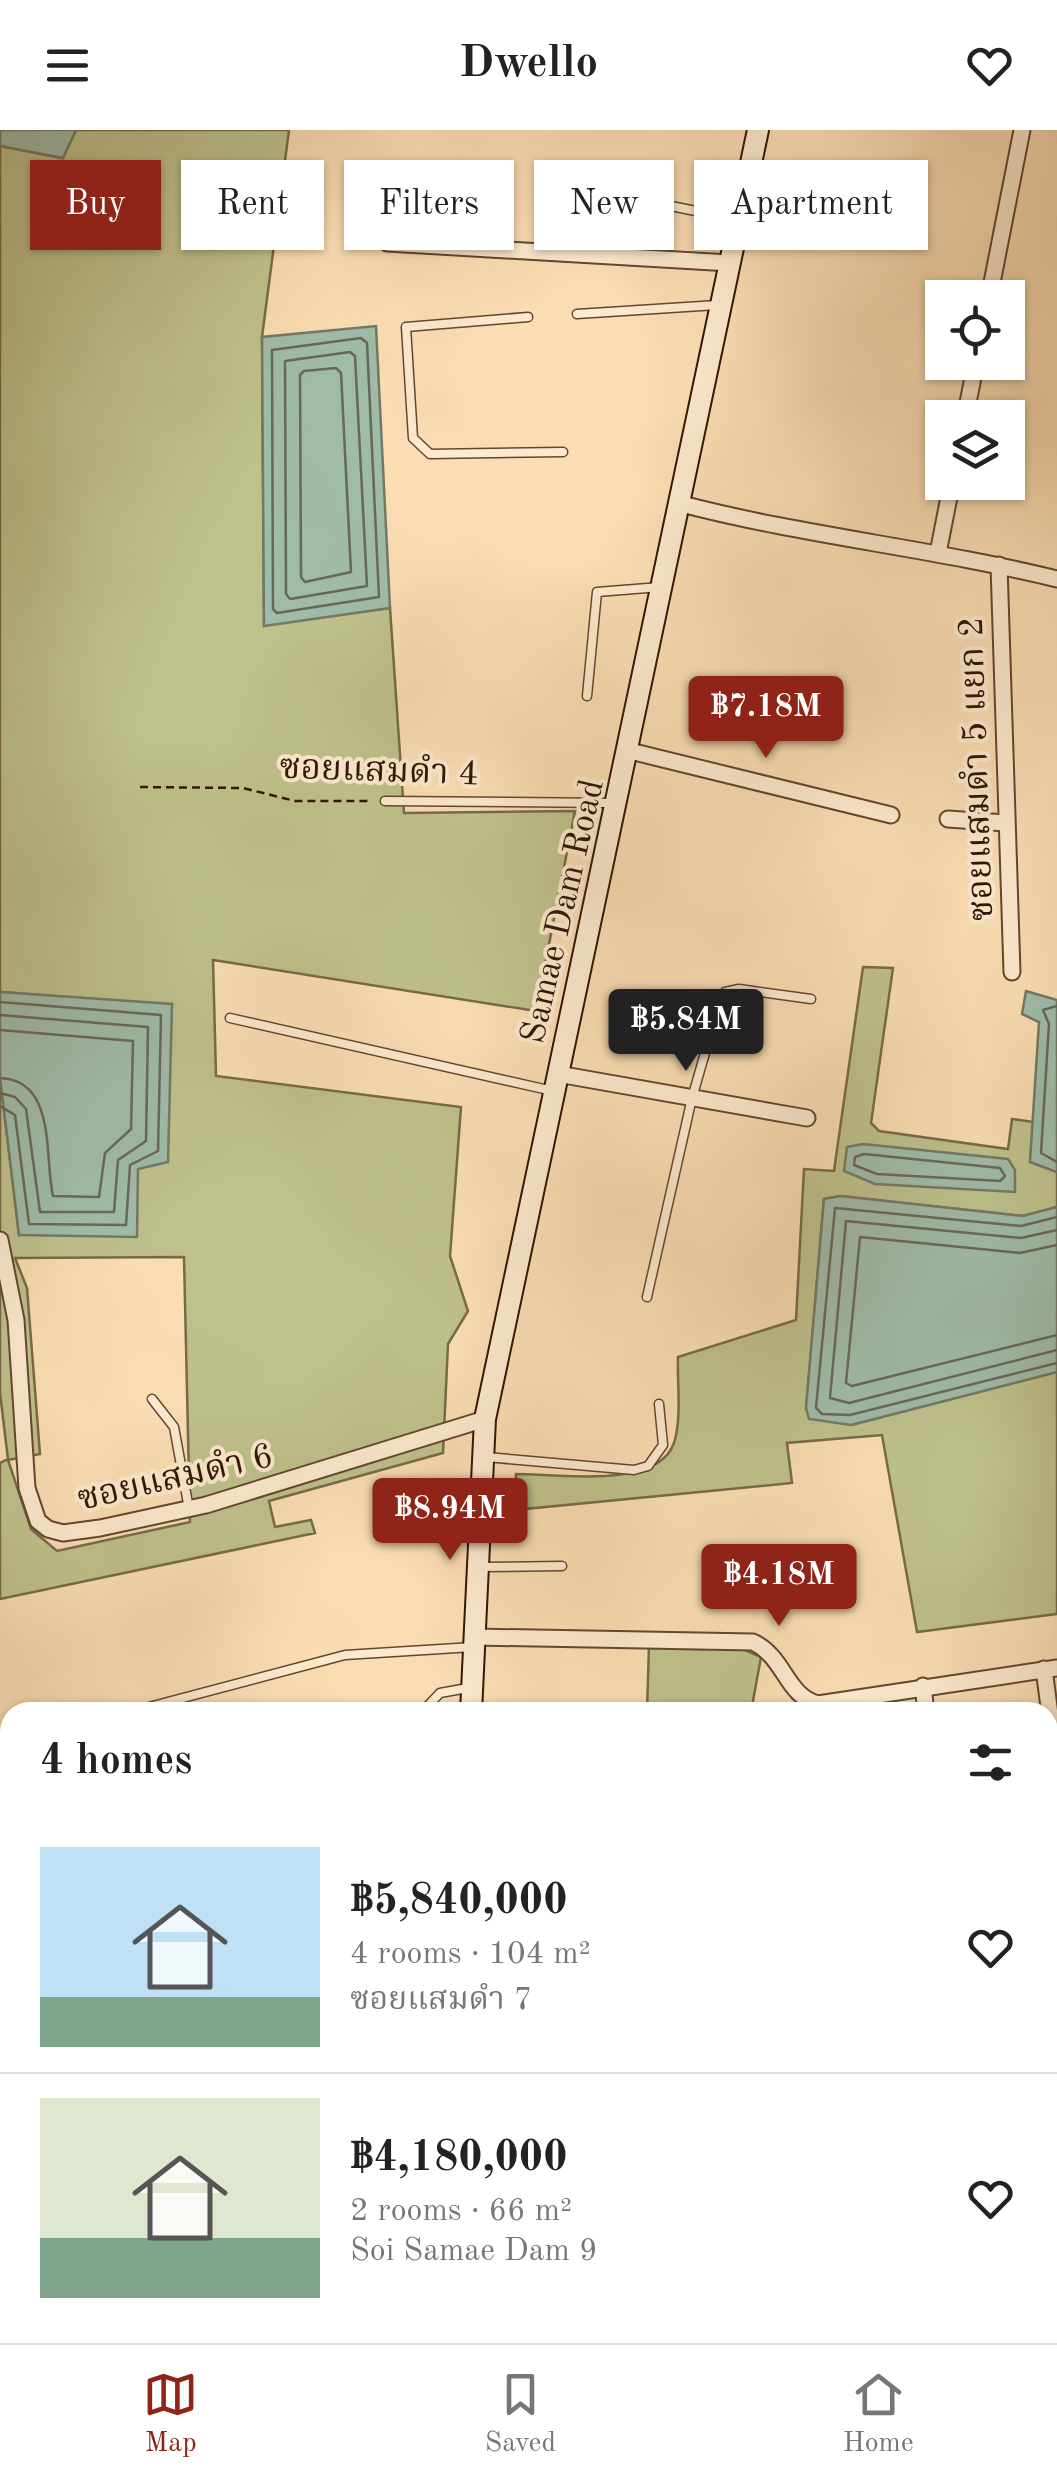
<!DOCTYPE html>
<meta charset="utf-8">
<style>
body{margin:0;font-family:"Old Standard TT","Noto Serif Thai",serif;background:#f6f6f6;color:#222;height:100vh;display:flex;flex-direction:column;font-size:38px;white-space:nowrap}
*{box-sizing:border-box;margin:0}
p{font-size:32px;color:#767676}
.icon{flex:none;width:55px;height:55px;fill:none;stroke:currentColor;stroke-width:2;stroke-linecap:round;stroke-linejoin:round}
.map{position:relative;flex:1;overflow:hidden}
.drawer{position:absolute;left:0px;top:1572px;width:1058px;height:642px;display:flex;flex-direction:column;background:#fff;border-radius:30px 30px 0 0;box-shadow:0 2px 8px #0004}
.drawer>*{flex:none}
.banner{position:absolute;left:30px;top:30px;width:998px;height:90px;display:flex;gap:20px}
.fabs{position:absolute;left:925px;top:150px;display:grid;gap:20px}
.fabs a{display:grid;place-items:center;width:100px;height:100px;border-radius:0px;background:#fff;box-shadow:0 2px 8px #0004;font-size:50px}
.price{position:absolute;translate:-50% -85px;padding:0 22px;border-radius:10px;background:#8f2418;color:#fff;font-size:32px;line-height:65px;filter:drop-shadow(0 2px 5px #0008)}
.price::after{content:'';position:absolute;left:50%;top:60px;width:30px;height:22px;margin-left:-15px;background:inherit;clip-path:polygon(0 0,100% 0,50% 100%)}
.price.current{background:#222;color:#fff}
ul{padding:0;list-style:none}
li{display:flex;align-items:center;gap:30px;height:250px;padding:0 40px}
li+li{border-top:2px solid #e0e0e0}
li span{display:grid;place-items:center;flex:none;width:280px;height:200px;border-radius:0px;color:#555}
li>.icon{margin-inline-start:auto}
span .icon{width:120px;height:120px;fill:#fffc;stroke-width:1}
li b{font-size:42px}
h2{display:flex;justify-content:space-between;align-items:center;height:120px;padding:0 40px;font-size:42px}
.pill{padding:0 35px;border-radius:0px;background:#fff;box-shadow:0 2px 8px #0004;font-size:35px;line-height:90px}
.pill.current{background:#8f2418;color:#fff}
header{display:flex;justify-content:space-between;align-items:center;height:130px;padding:0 40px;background:#fff;font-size:45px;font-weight:700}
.menu{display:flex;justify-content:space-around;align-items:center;height:140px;border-top:2px solid #e0e0e0;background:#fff;font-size:28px;color:#767676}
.menu a{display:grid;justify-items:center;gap:5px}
.menu .current{color:#8f2418}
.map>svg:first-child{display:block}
.green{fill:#bec18c;stroke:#786a48;stroke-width:2.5;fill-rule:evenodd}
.water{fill:#9fbca9;stroke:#737967;stroke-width:2.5}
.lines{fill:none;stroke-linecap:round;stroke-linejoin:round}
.shore{stroke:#686857;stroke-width:2.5}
.lane-casing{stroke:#644630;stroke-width:11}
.street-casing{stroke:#644630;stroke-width:19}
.secondary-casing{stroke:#321405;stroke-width:24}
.path{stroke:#321405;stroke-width:2.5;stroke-dasharray:8 5;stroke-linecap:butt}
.lane{stroke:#fce9ce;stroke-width:8}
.street{stroke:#fce9ce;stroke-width:15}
.secondary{stroke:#fce9ce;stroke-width:20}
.labels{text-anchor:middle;stroke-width:8;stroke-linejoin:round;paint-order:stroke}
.street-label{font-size:35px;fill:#321405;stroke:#fce9ce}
</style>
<header><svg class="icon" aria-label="menu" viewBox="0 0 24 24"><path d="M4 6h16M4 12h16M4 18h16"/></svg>Dwello<svg class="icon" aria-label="heart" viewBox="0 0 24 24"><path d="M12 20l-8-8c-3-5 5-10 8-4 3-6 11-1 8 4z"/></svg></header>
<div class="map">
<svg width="1057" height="2213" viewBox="0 0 1057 2213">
<rect width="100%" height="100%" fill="#faddb3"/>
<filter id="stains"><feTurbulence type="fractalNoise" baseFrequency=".002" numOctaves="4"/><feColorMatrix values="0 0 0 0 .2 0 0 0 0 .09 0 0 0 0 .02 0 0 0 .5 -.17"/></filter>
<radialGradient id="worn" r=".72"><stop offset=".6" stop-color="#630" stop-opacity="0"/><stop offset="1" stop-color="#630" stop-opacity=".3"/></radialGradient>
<g class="green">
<path d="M76,0H289L262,207L264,495L390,478L404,683L575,681L536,881L213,830L216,946L461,977L450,1126L468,1181L448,1214L443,1323L269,1371L275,1397L311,1390L315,1403L0,1469V1333L8,1329L0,1263V947L19,1105L138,1038L172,875L0,862V16L62,28ZM184,1127L190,1392L57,1421L31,1399L8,1330L40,1324L27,1158L15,1128Z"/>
<path d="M863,837L893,838L871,993L879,1001L1008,1019L1012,989L1034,992L1030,1032L1057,1042V1077L1023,1086L840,1066L824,1069L806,1279L851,1295L1057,1242V1484L917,1502L882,1305L787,1313L792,1353L514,1380L516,1344C556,1344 658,1360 674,1313C682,1288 677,1253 678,1227L796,1190L804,1039L834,1041Z"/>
<polygon points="649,1515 738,1517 761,1527 751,1582 647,1582"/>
<polygon points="10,1688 10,2002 0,2002 0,1690"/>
<polygon points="10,2148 10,2205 45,2205 45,2213 0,2213 0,2150"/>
</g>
<g class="water">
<polygon points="0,0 76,0 63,28 0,16"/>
<polygon points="376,196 390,478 264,496 262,207"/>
<polygon points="1026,861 1057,870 1057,1042 1030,1032 1039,892 1022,884"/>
<polygon points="0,862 172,874 168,1032 138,1039 137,1107 19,1105 0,947"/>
<polygon points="863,1014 1008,1029 1015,1040 1015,1062 875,1054 844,1041 847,1017"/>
<polygon points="840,1066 1023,1086 1057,1077 1057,1242 851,1295 809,1289 806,1278 824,1069"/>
<polygon points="1057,1713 1057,1756 1048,1757 1048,1714"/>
<polygon points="0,2002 10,2002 10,2148 0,2150"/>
</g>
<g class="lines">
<g class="shore">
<polygon points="361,208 367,213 379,467 277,483 273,479 272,220"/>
<polygon points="350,222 355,226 367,456 290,469 286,464 285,231"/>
<polygon points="336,238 341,243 351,442 305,452 301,447 300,245 304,241"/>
<polyline points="0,872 161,885 158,1021 130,1035 126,1095 29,1094 15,985 0,976"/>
<polyline points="1057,876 1043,880 1049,894 1041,1023 1057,1032"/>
<polyline points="0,885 148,897 146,1011 118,1030 114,1082 40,1082 26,979 15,967 0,963"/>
<path d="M0,900L133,911L131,999L105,1023L99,1067L53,1066C44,1027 57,950 0,948"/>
<polygon points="864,1024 1000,1038 1005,1046 1000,1051 877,1044 854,1035 855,1027"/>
<polyline points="1057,1087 1021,1096 835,1078 816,1278 822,1284 850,1285 1057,1233"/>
<polyline points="1057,1100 1021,1108 846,1091 830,1268 849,1273 1057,1220"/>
<polyline points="1057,1115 1020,1123 860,1107 846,1253 852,1256 1057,1205"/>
</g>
<defs>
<g id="lane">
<polyline points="612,64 735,89"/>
<polyline points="577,184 717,175"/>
<polyline points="528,187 406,197 413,308 430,324 563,322"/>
<polyline points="587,566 597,462 660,457"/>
<polyline points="385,671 615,673"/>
<polyline points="230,888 553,961"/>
<polyline points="647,1167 692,968 720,871 725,862 739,859 811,869"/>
<polyline points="152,1269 174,1297 189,1379"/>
<polyline points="486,1327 634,1340 648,1336 663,1315 659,1274"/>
<polyline points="479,1437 562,1436"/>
<polyline points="130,1582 345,1525 473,1517"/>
<polyline points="422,1582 440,1563 473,1557"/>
<polyline points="0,1631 10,1625"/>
<polyline points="1048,2027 1057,2025"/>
<polyline points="156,2205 159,2213"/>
<polyline points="852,2205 854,2213"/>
</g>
<g id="street">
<polyline points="387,113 730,133"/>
<polyline points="989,168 1022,0"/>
<polyline points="965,288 976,232"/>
<path d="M678,373C803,406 931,418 1057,449"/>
<polyline points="938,423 952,352"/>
<polyline points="999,435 1012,842"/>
<polyline points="630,621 891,685"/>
<polyline points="948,689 1006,693"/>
<polyline points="558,944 807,988"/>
<polyline points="0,1110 16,1190 27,1358 38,1391 48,1399 63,1403 100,1398 206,1375 485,1289"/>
<path d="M475,1507L753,1512C785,1527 786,1566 818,1574L1057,1538"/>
<polyline points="1044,1539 1057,1638"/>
<polyline points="923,1556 926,1582"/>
<polyline points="0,1830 10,1828"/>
<polyline points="1048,2102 1057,2100"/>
</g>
<g id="secondary">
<polyline points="471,1582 485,1289 758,0"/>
<polyline points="442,2213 443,2205"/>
</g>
</defs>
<use href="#lane" class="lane-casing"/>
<use href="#street" class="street-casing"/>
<use href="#secondary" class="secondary-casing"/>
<polyline class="path" points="140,657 243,658 295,671 372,671"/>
<use href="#lane" class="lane"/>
<use href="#street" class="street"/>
<use href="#secondary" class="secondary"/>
</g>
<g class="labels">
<g class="street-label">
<text transform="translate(379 639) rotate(2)" y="12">ซอยแสมดำ 4</text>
<text transform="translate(975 639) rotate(-92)" y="12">ซอยแสมดำ 5 แยก 2</text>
<text transform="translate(561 781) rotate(-77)" y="12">Samae Dam Road</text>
<text transform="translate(175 1346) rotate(-13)" y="12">ซอยแสมดำ 6</text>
</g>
</g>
<rect width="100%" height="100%" filter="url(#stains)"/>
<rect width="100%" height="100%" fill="url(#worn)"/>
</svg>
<div class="fabs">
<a><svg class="icon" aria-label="locate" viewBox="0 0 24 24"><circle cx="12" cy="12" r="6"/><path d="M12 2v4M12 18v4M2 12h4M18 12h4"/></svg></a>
<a><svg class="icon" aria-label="layers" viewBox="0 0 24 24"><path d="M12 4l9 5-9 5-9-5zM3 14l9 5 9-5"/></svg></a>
</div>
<b class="price" style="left:766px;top:631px">฿7.18M</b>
<b class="price current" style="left:686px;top:944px">฿5.84M</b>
<b class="price" style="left:450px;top:1433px">฿8.94M</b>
<b class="price" style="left:779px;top:1499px">฿4.18M</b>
<div class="banner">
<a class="pill current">Buy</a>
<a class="pill">Rent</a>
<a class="pill">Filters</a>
<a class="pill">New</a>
<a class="pill">Apartment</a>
</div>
<section class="drawer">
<h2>4 homes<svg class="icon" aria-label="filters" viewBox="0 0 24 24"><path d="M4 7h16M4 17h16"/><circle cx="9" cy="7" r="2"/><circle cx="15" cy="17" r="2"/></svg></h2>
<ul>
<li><span style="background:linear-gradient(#bfe0f5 75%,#7fa58c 0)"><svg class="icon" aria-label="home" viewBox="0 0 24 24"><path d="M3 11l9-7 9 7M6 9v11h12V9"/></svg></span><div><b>฿5,840,000</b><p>4 rooms · 104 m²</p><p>ซอยแสมดำ 7</p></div><svg class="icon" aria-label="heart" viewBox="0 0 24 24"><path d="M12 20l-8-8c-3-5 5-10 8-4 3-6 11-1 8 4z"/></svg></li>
<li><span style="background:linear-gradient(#dfe7d0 70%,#7fa58c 0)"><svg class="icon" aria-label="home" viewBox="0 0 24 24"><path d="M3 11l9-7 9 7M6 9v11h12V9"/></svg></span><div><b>฿4,180,000</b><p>2 rooms · 66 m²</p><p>Soi Samae Dam 9</p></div><svg class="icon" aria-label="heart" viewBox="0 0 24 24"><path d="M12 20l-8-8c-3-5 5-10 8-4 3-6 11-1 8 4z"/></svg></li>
</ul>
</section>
</div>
<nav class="menu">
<a class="current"><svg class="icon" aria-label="map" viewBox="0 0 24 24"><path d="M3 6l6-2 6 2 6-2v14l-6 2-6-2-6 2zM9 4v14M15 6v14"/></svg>Map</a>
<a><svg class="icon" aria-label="saved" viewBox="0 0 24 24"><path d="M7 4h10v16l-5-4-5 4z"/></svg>Saved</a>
<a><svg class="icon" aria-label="home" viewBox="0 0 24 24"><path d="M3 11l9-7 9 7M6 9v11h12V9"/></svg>Home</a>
</nav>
